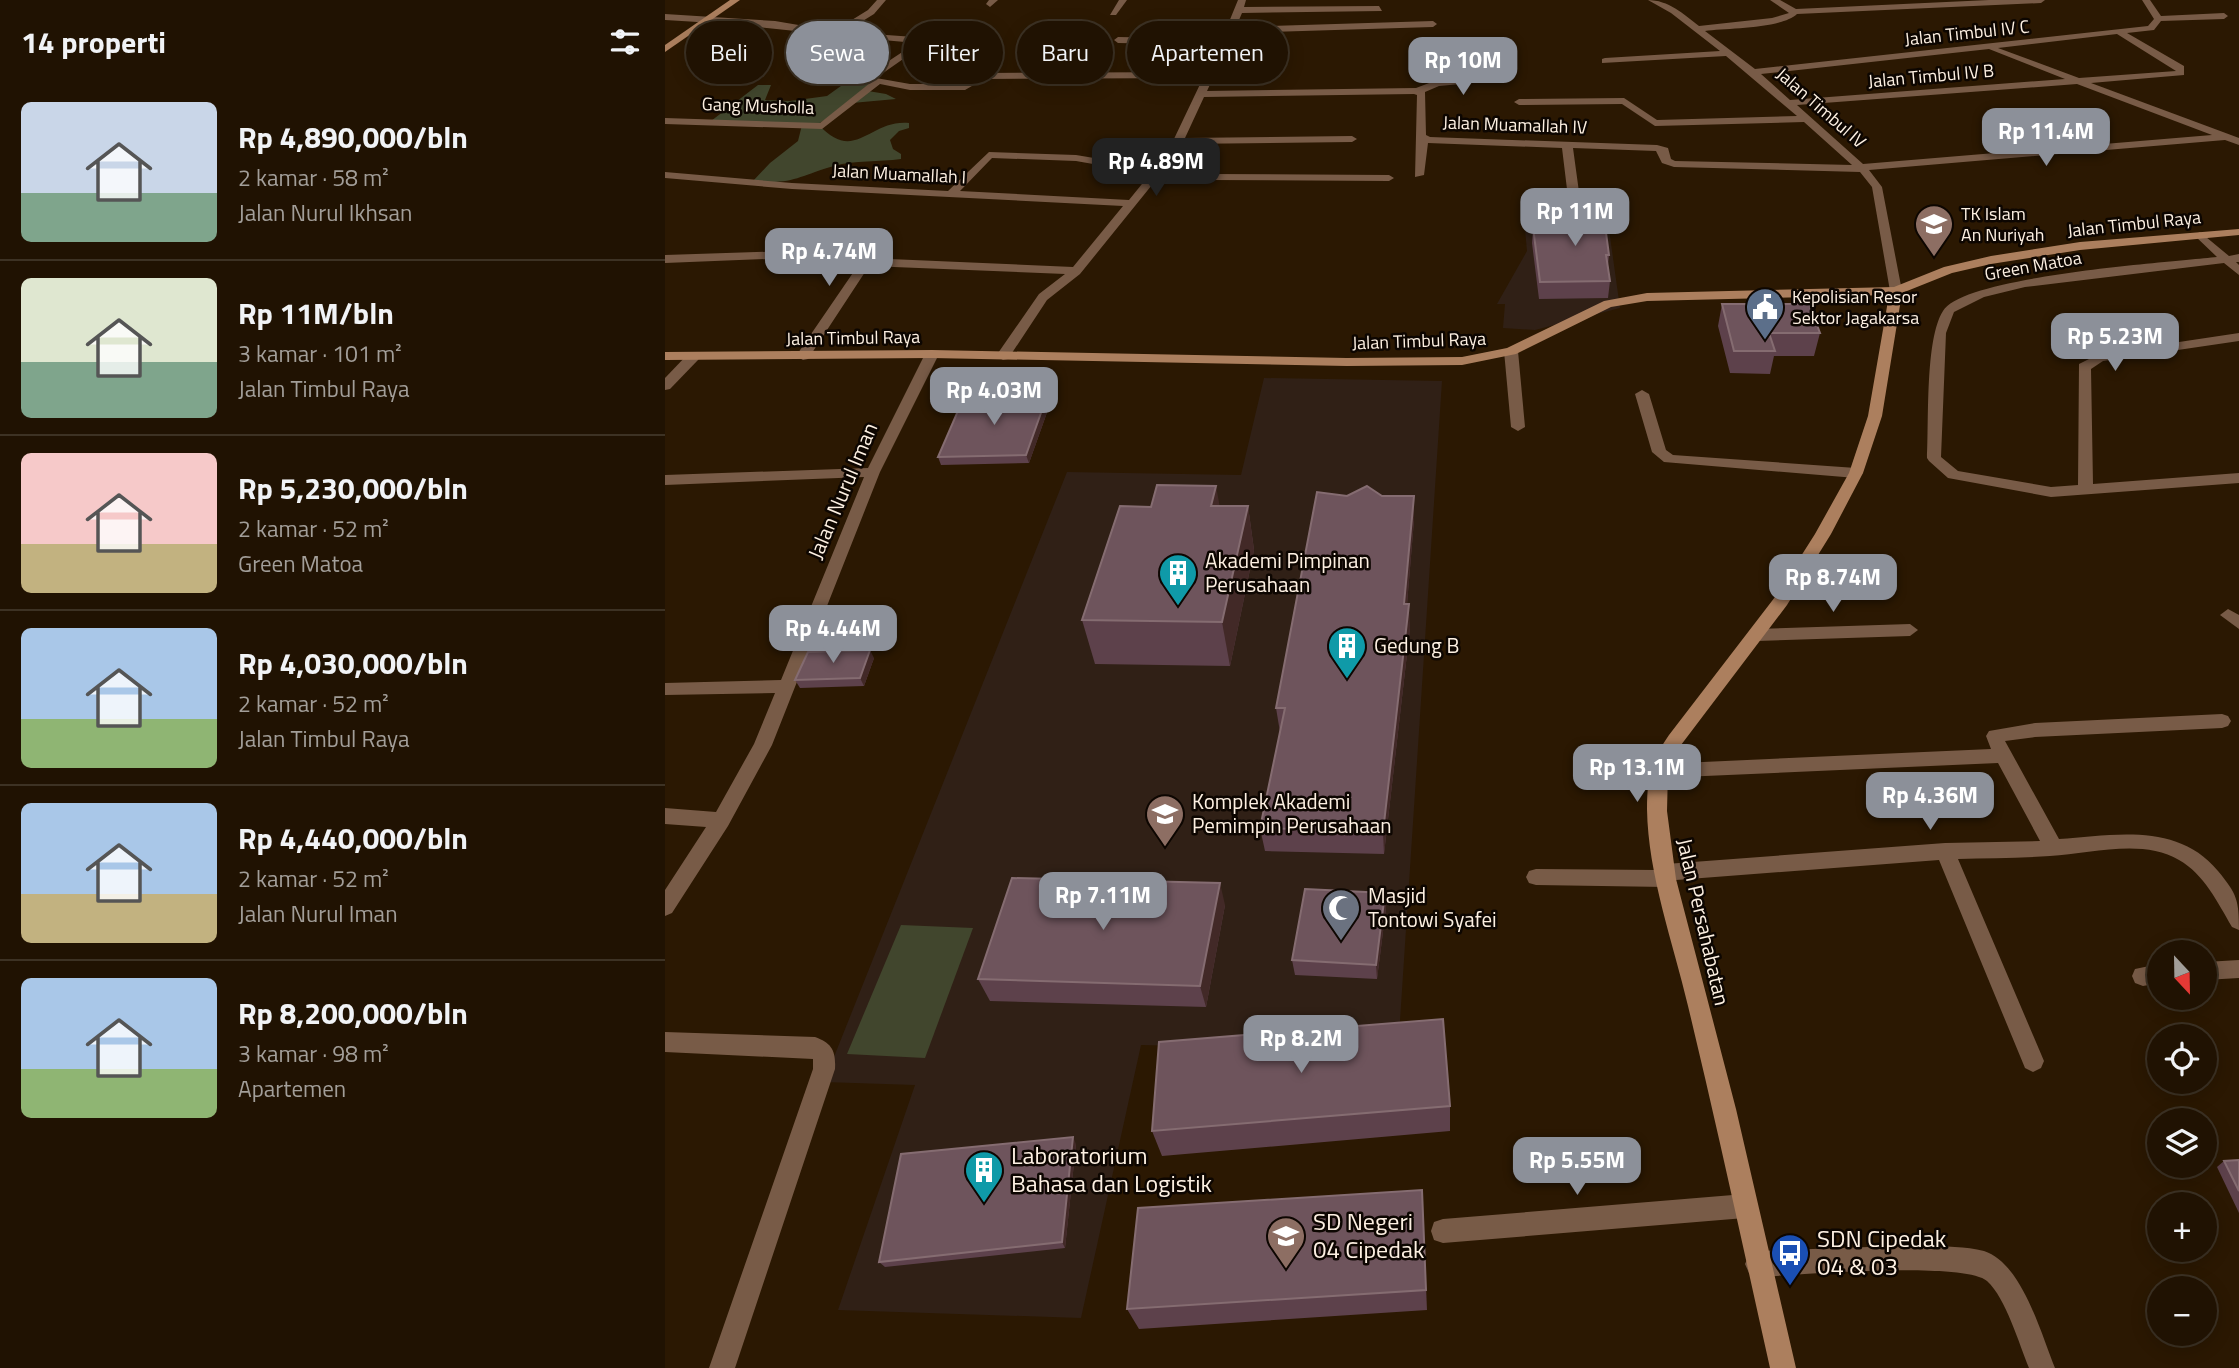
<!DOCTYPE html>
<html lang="id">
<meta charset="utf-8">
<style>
body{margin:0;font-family:"Titillium Web",sans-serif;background:#281b0c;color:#f1f3f6;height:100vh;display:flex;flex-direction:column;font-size:26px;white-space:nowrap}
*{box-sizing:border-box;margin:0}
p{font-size:23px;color:#a29e99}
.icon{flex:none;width:38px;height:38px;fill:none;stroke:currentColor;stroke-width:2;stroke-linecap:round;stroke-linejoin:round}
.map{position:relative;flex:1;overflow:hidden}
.drawer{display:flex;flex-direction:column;background:#201202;width:665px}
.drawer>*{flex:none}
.banner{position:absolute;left:21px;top:21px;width:665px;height:63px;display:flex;gap:14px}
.needle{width:46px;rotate:158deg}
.controls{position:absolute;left:1482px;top:940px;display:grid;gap:14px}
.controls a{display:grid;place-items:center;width:70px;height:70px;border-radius:50%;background:#201202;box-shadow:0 4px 18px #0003,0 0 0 2px #3d3224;font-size:35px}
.price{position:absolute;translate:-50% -60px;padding:0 16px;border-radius:14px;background:#8c9099;color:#fff;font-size:23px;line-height:46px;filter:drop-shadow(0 2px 4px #0008)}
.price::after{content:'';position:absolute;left:50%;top:42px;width:21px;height:16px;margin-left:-10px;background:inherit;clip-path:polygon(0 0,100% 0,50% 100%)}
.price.current{background:#222;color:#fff}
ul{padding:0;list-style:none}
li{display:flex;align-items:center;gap:21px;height:175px;padding:0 21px}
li+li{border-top:2px solid #3d3224}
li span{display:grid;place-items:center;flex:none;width:196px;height:140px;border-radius:10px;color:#555}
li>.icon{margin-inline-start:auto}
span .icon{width:84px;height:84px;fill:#fffc;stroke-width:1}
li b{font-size:30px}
h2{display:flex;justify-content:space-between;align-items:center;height:84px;padding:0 21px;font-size:30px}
.pill{padding:0 24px;border-radius:32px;background:#201202;box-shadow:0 4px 18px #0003,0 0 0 2px #3d3224;font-size:24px;line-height:63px}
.pill.current{background:#8c9099;color:#fff}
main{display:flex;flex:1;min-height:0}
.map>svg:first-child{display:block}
.education{fill:#302016}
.green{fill:#41462d}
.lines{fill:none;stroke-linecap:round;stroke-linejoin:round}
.street{fill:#785b47;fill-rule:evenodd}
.secondary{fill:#ac7f5e;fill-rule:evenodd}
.wall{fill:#5d414b}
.shaded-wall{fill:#422927}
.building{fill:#6e545c;stroke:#856c71;stroke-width:2}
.labels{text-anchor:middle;stroke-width:5;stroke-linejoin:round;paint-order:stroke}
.far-street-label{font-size:18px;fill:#fdf0e2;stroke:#0d0601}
.far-poi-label{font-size:18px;fill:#fdf0e2;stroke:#0d0601;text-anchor:start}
.street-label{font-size:21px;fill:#fdf0e2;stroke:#0d0601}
.poi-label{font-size:21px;fill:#fdf0e2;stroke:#0d0601;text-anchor:start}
.near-poi-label{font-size:24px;fill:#fdf0e2;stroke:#0d0601;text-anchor:start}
</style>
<main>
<section class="drawer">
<h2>14 properti<svg class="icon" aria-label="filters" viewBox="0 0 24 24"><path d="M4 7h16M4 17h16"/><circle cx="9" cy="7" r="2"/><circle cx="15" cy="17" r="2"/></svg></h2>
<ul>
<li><span style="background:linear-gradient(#c9d6e8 65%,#7fa58c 0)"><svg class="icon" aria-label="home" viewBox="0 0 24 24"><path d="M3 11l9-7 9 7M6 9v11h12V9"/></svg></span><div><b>Rp 4,890,000/bln</b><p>2 kamar · 58 m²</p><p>Jalan Nurul Ikhsan</p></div></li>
<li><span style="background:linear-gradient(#dfe7d0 60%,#7fa58c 0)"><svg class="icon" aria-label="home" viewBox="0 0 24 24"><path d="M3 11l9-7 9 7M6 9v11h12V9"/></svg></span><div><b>Rp 11M/bln</b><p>3 kamar · 101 m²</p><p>Jalan Timbul Raya</p></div></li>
<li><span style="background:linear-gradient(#f6c9c9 65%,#c2b280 0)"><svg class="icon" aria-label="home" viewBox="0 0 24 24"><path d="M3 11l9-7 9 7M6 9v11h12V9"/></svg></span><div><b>Rp 5,230,000/bln</b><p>2 kamar · 52 m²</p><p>Green Matoa</p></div></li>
<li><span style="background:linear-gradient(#a9c7e8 65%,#8fb573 0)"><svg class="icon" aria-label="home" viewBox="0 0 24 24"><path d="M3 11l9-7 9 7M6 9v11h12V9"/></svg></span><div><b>Rp 4,030,000/bln</b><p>2 kamar · 52 m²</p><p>Jalan Timbul Raya</p></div></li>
<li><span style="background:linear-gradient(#a9c7e8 65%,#c2b280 0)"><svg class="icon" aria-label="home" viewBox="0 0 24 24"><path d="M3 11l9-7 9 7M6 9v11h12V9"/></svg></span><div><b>Rp 4,440,000/bln</b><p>2 kamar · 52 m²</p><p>Jalan Nurul Iman</p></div></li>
<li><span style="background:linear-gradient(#a9c7e8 65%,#8fb573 0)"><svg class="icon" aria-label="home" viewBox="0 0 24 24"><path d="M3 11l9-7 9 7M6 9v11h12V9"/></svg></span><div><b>Rp 8,200,000/bln</b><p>3 kamar · 98 m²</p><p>Apartemen</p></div></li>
</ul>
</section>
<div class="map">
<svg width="1574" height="1368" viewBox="0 0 1574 1368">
<rect width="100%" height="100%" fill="#2b1802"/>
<g class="education">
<polygon points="894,215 942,215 955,308 870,330 838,328 840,304 832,304 862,251 860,229 894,229"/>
<polygon points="599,378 777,381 733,1051 476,1045 416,1318 173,1310 250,1085 159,1082 402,472 576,475"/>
</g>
<g class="green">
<path d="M187,78L204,79L203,91L221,94L231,99L187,103L153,124C190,165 204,119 244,123V128L234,131L225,140L228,149L236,154V159C214,162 190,160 169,166C133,176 129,185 88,181L105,163L133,141L137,125L46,121L93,85H106L100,100L125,101L162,96Z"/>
<polygon points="236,925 308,928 260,1058 182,1054"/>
</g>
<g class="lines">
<g class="street">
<path d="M212,0H221L209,14L180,32L277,39L281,42L277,45L261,43L211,78L245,84H297L305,77L319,73L541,72L555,45L453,43L449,40L453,37L557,39L573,0H581L579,7L714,6L717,11L577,13L571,27L768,21L772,24L768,27L569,33L542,91L751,88L772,80L837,75L840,76V80L774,86L760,92L761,135L765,137L992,145L1003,148L1006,159L1010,161L1187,165L1139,122L990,126L957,104L854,105L849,102L854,99L959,98L992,120L1132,116L1061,56L937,63V59L940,58L1055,51L1006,13L983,0C1003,0 1019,14 1034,26L1107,18L1124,13L1105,0H1115L1131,9L1324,0H1380L1376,3L1132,14C1116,29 1062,28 1040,31L1090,69L1483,26L1489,19L1477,0H1485L1496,16L1559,13L1563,16L1559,19L1496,21L1489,30L1462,33L1519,66V75L1426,83L1566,135L1574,138V145L1560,140L1204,170L1217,187L1237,291L1231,295L1225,291L1207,187L1195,172L1009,167L997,163L991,151L908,148L917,214L911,217L905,214L897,148L763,143L759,175L750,177L752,95L749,94L539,97L520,138L687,136L692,139L687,142L516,144L499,170L543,174L724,175L729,178L724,181L543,180L495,175L415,274L382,300L343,359L338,360L331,356L374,294L400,274L204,266L143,359L138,360L131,356L194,264L126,258L0,263V255L126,251L201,258L408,267L458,206L127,189L0,178V172L127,183L283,191L324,152L411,155L489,168L508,141L538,78L319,79L300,90H245L215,84L157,129L0,124V118L155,123L205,83L201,80L204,74L251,43C166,36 84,24 0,20V14L110,21L169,31L203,10ZM1452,34L1511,71L1414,78L1333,48ZM1324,49L1400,79L1125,100L1096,74ZM1412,84L1547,135L1198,164L1132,105ZM327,158L411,161L485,174L464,200L295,191Z"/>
<polygon points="324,0 333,0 325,7 321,4"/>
<polygon points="454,0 462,0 451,15 445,15"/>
<path d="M1535,232L1564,256L1574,254V262H1571L1574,265V275L1559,263L1360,287L1319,297L1289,312L1281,333L1276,457L1293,471L1386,487L1413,485L1414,364L1434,354L1574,333V341L1438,361L1426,369L1428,484L1574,473V483L1386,497L1283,478L1264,461L1262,458C1264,422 1260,339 1278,311C1298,276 1506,262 1552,257L1529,235Z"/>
<polygon points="846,347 853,351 860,427 853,431 846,427 839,351"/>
<polygon points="267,350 274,354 215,472 107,745 63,826 7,913 0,916 0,890 41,827 0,824 0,808 51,812 89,744 110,693 0,695 0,683 116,680 199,477 0,485 0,475 203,468 260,354"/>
<polygon points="28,353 35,357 33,360 5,389 0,390 0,378 23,354"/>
<polygon points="977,390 984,394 1001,450 1008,455 1191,468 1198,473 1191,478 999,462 987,452 970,394"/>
<polygon points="1563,609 1574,615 1574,629 1555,615"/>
<polygon points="1245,624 1253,630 1245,636 1092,641 1084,635 1092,629"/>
<path d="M1557,714L1563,716L1566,721L1563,726L1557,728L1370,737L1340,741L1394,839C1449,835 1513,822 1553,871C1572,894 1574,900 1574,930L1567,927C1553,903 1539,874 1514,860C1477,838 1425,854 1385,856C1355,858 1324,858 1293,859L1379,1061L1376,1068L1368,1072L1360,1068L1274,860L1011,880L1008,885L1001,887L871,885L864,883L861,877L864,871L871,869L992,870L994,866L1001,864L1280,843L1375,841L1333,763L994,778L987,776L985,771L987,766L994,764L1326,749L1321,736L1324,731L1370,723Z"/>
<polygon points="1574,960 1574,978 1540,980 1540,962"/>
<polygon points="1494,964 1494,983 1478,986 1470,983 1467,976 1470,969"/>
<path d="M0,1032L150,1037C167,1043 171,1051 170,1069L70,1368H44L148,1069V1059L0,1052Z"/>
<polygon points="1080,1194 1089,1197 1092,1206 1089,1215 1080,1218 778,1243 769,1240 766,1231 769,1222 778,1219"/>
<path d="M1260,1245C1279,1247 1301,1246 1319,1251C1357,1263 1376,1334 1390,1368H1364C1354,1344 1341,1298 1322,1281C1297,1261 1133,1275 1093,1277L1084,1273L1080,1264L1084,1255L1093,1251Z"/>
</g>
<g class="secondary">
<polygon points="65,0 75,0 0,52 0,45"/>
<path d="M1574,229V235L1415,250L1326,264L1287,273L1237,293L1217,416L1198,473L1166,534L1122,605L1016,745L1006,761L1003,771L1002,811L1011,879L1071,1109L1131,1368H1105C1078,1247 1052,1126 1023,1006C1008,942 983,875 982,809C982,778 986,761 1004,735L1110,597L1150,534L1184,473L1203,416L1224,295L982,301L946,307L851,354L797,365L682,366L267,358L0,360V352L267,350L682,358L797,357L842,348L939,301L982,293L1229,287L1279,267L1326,256L1415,242Z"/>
</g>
</g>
<g class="wall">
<polygon points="908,203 944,255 943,265 945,281 943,298 874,299 867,243 868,227 907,227"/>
<polygon points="1057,304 1155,333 1149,356 1109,356 1105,374 1065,373 1053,326"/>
<polygon points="385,404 364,463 276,465 273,457"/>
<polygon points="554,506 583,506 589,550 565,666 430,664 417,620 486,507"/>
<polygon points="749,520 742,604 745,628 719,854 600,851 595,828 615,732 611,708"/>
<polygon points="209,658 199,686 135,688 130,680"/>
<polygon points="720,893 721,908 712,979 630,975 627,960"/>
<polygon points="560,905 541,1007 325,1001 313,979"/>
<polygon points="785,1106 785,1131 497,1156 487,1131"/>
<polygon points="411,1144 400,1248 220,1267 214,1262"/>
<polygon points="1574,1160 1574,1213 1552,1167 1559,1161"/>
<polygon points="757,1190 762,1310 474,1329 462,1309"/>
</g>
<g class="shaded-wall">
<polygon points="382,396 385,404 364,463 361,455"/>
<polygon points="551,486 559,530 546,506"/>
<polygon points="749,496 749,520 740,628 739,604"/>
<polygon points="583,506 589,550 565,666 557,622"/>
<polygon points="744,604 745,628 719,854 718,832"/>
<polygon points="205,650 209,658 199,686 195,678"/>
<polygon points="555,883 560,905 541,1007 535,986"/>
<polygon points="720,893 721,908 712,979 711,965"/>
<polygon points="408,1137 411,1144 400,1248 397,1242"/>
</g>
<g class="building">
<polygon points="908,203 937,203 944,255 941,255 945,281 875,282 868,227 910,227"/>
<polygon points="1057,304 1144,304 1155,333 1104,333 1110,351 1069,351"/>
<polygon points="382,396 361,455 273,457 299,397"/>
<polygon points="492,485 551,486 546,506 583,506 557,622 417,620 455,506 486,507"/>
<polygon points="702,486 717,496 749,496 739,604 744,604 718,832 595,828 620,708 611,708 652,492 682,496"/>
<polygon points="205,650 195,678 130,680 143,652"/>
<polygon points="347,878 555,883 535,986 313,979"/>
<polygon points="640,889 720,893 711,965 627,960"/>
<polygon points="778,1019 785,1106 487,1131 494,1042"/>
<polygon points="408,1137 397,1242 214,1262 236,1154"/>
<polygon points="1574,1160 1574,1191 1559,1161"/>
<polygon points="757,1190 761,1290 462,1309 473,1208"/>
</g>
<defs>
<symbol id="school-pin" viewBox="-11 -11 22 30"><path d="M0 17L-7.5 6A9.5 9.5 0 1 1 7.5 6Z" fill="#8d6e63" stroke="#0d0601"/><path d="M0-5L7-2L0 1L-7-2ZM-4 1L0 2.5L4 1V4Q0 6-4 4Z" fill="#fff"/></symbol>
<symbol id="civic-pin" viewBox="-11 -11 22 30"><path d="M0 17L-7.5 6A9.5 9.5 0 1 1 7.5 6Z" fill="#5c6f8a" stroke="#0d0601"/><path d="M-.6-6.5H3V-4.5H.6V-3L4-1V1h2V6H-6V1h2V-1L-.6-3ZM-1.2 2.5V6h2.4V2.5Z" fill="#fff"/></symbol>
<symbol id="building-pin" viewBox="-11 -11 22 30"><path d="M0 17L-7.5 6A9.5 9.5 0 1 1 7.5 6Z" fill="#0f9aa8" stroke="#0d0601"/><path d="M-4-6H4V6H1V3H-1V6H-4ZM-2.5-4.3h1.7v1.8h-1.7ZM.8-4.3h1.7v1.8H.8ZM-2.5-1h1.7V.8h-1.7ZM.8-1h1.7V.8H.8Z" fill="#fff"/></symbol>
<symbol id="university-pin" viewBox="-11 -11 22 30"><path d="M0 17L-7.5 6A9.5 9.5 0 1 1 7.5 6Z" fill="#8d6e63" stroke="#0d0601"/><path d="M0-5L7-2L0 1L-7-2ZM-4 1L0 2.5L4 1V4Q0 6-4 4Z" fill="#fff"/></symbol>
<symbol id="mosque-pin" viewBox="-11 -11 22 30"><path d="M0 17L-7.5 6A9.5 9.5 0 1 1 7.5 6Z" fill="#6b7280" stroke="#0d0601"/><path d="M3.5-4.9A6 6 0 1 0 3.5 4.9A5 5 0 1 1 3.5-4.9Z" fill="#fff"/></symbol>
<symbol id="bus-pin" viewBox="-11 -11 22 30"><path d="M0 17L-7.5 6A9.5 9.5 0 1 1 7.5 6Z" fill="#1a4fb4" stroke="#0d0601"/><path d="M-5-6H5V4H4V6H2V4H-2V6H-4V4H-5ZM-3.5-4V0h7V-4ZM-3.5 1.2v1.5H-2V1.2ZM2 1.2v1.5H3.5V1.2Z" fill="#fff"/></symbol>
</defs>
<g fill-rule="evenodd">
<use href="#school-pin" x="1247" y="202" width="44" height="60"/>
<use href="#civic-pin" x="1078" y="285" width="44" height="60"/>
<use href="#building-pin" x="491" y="551" width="44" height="60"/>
<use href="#building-pin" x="660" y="624" width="44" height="60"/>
<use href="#university-pin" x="478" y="792" width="44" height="60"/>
<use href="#mosque-pin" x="654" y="886" width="44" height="60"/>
<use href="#building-pin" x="297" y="1148" width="44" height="60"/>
<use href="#school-pin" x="599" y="1214" width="44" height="60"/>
<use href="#bus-pin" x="1103" y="1231" width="44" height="60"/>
</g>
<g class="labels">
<g class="far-street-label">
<text transform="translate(1302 33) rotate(-6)" y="6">Jalan Timbul IV C</text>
<text transform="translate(1266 76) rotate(-5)" y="6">Jalan Timbul IV B</text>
<text transform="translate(93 106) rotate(2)" y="6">Gang Musholla</text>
<text transform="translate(1156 108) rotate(41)" y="6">Jalan Timbul IV</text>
<text transform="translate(850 125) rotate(2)" y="6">Jalan Muamallah IV</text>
<text transform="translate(234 174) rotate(3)" y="6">Jalan Muamallah I</text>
<text transform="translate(1469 224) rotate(-6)" y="6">Jalan Timbul Raya</text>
<text transform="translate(1368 266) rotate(-10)" y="6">Green Matoa</text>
<text transform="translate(188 338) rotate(-1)" y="6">Jalan Timbul Raya</text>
<text transform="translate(754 341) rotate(-2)" y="6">Jalan Timbul Raya</text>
</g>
<g class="far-poi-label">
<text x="1296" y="220">TK Islam<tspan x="1296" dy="21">An Nuriyah</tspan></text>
<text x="1127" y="303">Kepolisian Resor<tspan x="1127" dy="21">Sektor Jagakarsa</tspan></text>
</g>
<g class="street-label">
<text transform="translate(178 491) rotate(-67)" y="7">Jalan Nurul Iman</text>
<text transform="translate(1038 922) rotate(77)" y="7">Jalan Persahabatan</text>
</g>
<g class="poi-label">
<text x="540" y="568">Akademi Pimpinan<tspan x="540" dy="24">Perusahaan</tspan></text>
<text x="709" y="653">Gedung B</text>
<text x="527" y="809">Komplek Akademi<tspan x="527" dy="24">Pemimpin Perusahaan</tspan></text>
<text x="703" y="903">Masjid<tspan x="703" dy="24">Tontowi Syafei</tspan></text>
</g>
<g class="near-poi-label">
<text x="346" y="1164">Laboratorium<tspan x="346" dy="28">Bahasa dan Logistik</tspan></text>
<text x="648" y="1230">SD Negeri<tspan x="648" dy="28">04 Cipedak</tspan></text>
<text x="1152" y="1247">SDN Cipedak<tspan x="1152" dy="28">04 &amp; 03</tspan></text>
</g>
</g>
</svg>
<div class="controls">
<a><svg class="needle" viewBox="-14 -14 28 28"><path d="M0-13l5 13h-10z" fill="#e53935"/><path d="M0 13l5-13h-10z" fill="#a29e99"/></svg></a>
<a><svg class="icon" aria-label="locate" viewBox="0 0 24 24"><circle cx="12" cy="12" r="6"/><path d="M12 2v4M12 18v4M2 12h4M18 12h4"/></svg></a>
<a><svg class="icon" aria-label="layers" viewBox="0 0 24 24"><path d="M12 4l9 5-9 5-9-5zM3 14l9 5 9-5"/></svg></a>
<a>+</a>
<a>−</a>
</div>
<b class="price" style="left:798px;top:97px">Rp 10M</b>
<b class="price" style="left:1381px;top:168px">Rp 11.4M</b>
<b class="price current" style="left:491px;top:198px">Rp 4.89M</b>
<b class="price" style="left:910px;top:248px">Rp 11M</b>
<b class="price" style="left:164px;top:288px">Rp 4.74M</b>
<b class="price" style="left:1450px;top:373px">Rp 5.23M</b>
<b class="price" style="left:329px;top:427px">Rp 4.03M</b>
<b class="price" style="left:1168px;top:614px">Rp 8.74M</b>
<b class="price" style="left:168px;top:665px">Rp 4.44M</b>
<b class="price" style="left:972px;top:804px">Rp 13.1M</b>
<b class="price" style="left:1265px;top:832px">Rp 4.36M</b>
<b class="price" style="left:438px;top:932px">Rp 7.11M</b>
<b class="price" style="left:636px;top:1075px">Rp 8.2M</b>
<b class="price" style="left:912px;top:1197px">Rp 5.55M</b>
<div class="banner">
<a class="pill">Beli</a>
<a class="pill current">Sewa</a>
<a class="pill">Filter</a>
<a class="pill">Baru</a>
<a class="pill">Apartemen</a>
</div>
</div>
</main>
